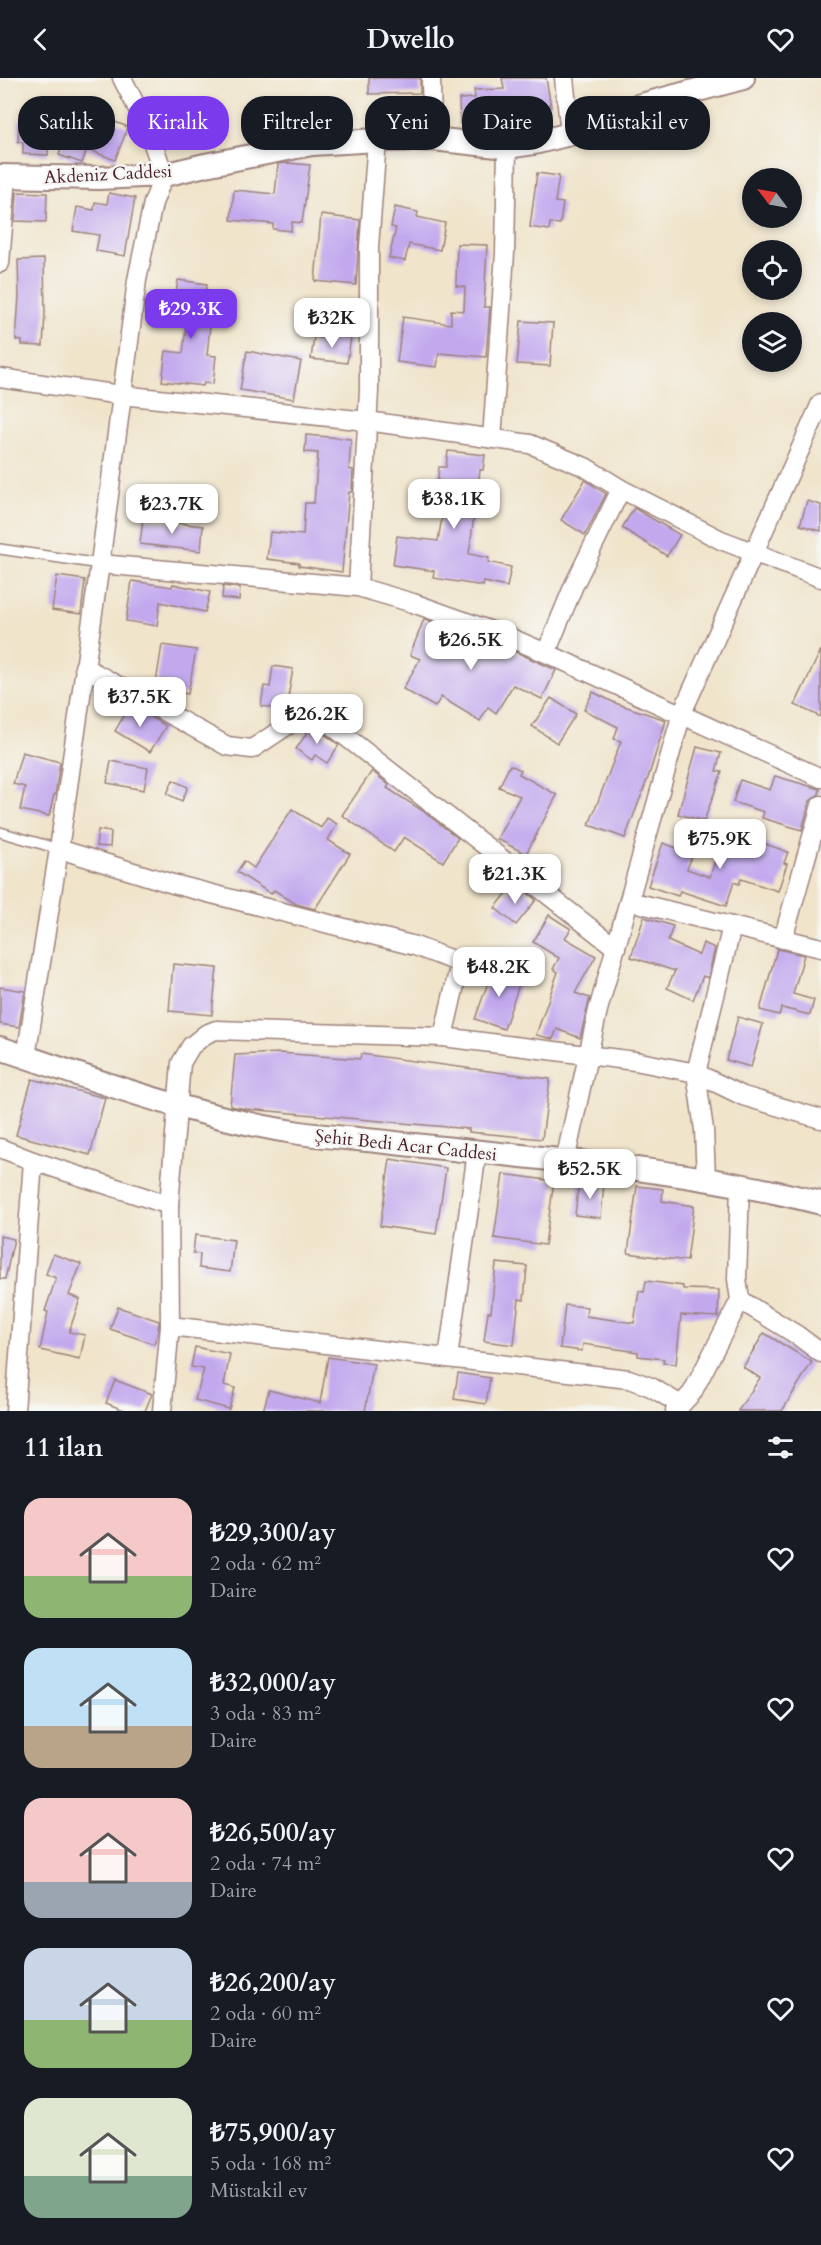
<!DOCTYPE html>
<html lang="tr">
<meta charset="utf-8">
<style>
body{margin:0;font-family:Cardo,serif;background:#20242c;color:#f1f3f6;height:100vh;display:flex;flex-direction:column;font-size:22px;white-space:nowrap}
*{box-sizing:border-box;margin:0}
p{font-size:20px;color:#9ea1a6}
.icon{flex:none;width:33px;height:33px;fill:none;stroke:currentColor;stroke-width:2;stroke-linecap:round;stroke-linejoin:round}
.map{position:relative;height:1333px;overflow:hidden}
.side{display:flex;flex-direction:column;background:#171b24;flex:1}
.side>*{flex:none}
.top-card{position:absolute;left:18px;top:18px;width:786px;height:54px;display:flex;gap:12px}
.needle{width:39px;rotate:302deg}
.buttons{position:absolute;left:742px;top:90px;display:grid;gap:12px}
.buttons a{display:grid;place-items:center;width:60px;height:60px;border-radius:50%;background:#171b24;box-shadow:0 3px 9px #0003;font-size:30px}
.price{position:absolute;translate:-50% -51px;padding:0 14px;border-radius:12px;background:#fff;color:#222;font-size:20px;line-height:39px;filter:drop-shadow(0 2px 3px #0008)}
.price::after{content:'';position:absolute;left:50%;top:36px;width:18px;height:14px;margin-left:-9px;background:inherit;clip-path:polygon(0 0,100% 0,50% 100%)}
.price.selected{background:#7c3aed;color:#fff}
ul{padding:0;list-style:none}
li{display:flex;align-items:center;gap:18px;height:150px;padding:0 24px}
li span{display:grid;place-items:center;flex:none;width:168px;height:120px;border-radius:18px;color:#555}
li>.icon{margin-inline-start:auto}
span .icon{width:72px;height:72px;fill:#fffc;stroke-width:1}
li b{font-size:26px}
h2{display:flex;justify-content:space-between;align-items:center;height:72px;padding:0 24px;font-size:26px}
.pill{padding:0 21px;border-radius:24px;background:#171b24;box-shadow:0 3px 9px #0003;font-size:21px;line-height:54px}
.pill.selected{background:#7c3aed;color:#fff}
header{display:flex;justify-content:space-between;align-items:center;height:78px;padding:0 24px;background:#171b24;font-size:27px;font-weight:800}
.map>svg:first-child{display:block}
.building{fill:#c2a9ee}
.lines{fill:none;stroke-linecap:round;stroke-linejoin:round}
.service-casing{stroke:#9d827b;stroke-width:12}
.minor-casing{stroke:#9d827b;stroke-width:21}
.tertiary-casing{stroke:#9d827b;stroke-width:26}
.service{stroke:#fff;stroke-width:9}
.minor{stroke:#fff;stroke-width:18}
.tertiary{stroke:#fff;stroke-width:22}
.labels{text-anchor:middle;stroke-width:5;stroke-linejoin:round;paint-order:stroke}
.street-label{font-size:18px;fill:#4a1f2b;stroke:#f6f6f2}
</style>
<header><svg class="icon" aria-label="back" viewBox="0 0 24 24"><path d="M15 5l-7 7 7 7"/></svg>Dwello<svg class="icon" aria-label="heart" viewBox="0 0 24 24"><path d="M12 20l-8-8c-3-5 5-10 8-4 3-6 11-1 8 4z"/></svg></header>
<div class="map">
<svg width="821" height="1333" viewBox="0 0 821 1333">
<rect width="100%" height="100%" fill="#f6f6f2"/>
<filter id="ink" filterUnits="userSpaceOnUse"><feTurbulence type="fractalNoise" baseFrequency=".0167" numOctaves="2"/><feDisplacementMap in="SourceGraphic" scale="12" xChannelSelector="R" yChannelSelector="G"/><feConvolveMatrix kernelMatrix="1 2 1 2 8 2 1 2 1" color-interpolation-filters="sRGB"/></filter>
<filter id="wash" filterUnits="userSpaceOnUse"><feTurbulence type="fractalNoise" baseFrequency=".008" numOctaves="4" result="noise"/><feDisplacementMap in="SourceGraphic" scale="24" xChannelSelector="R" yChannelSelector="G"/><feGaussianBlur stdDeviation="1.35" result="paint"/><feColorMatrix in="noise" values="0 0 0 0 0 0 0 0 0 0 0 0 0 0 0 0 0 1.4 0 .05"/><feComposite in="paint" operator="in"/></filter>
<g filter="url(#wash)">
<rect width="100%" height="100%" fill="#f0e4cb"/>
<g id="blocks">
<g class="building">
<polygon points="369,0 420,0 420,15 369,16"/>
<polygon points="502,0 546,0 551,29 495,40 495,45 460,46 459,21 475,20 474,12 504,11"/>
<polygon points="102,39 128,49 115,82 87,71 82,85 59,77 70,46 95,54"/>
<polygon points="19,42 49,43 48,77 23,76 23,64 18,64"/>
<polygon points="287,85 310,87 302,145 292,144 291,153 273,151 273,146 231,142 234,112 275,116 278,86"/>
<polygon points="537,95 559,98 555,124 563,125 560,146 550,145 549,152 530,149"/>
<polygon points="17,114 47,115 46,144 15,143"/>
<polygon points="109,115 135,120 125,178 96,173 99,157 73,153 77,129 94,132 95,124 107,126"/>
<polygon points="395,129 418,134 417,139 445,145 440,172 409,166 405,183 389,180 396,150 391,149"/>
<polygon points="321,137 360,142 356,207 315,203"/>
<polygon points="457,166 487,167 484,229 490,229 486,279 439,275 437,289 397,284 403,239 451,246 451,232 464,233 465,209 456,208"/>
<polygon points="44,181 45,236 43,268 22,267 22,263 16,262 19,219 18,182"/>
<polygon points="178,202 207,206 201,247 210,248 207,277 216,278 213,306 204,305 203,308 162,303 166,273 183,275 187,239 173,237"/>
<polygon points="521,243 553,245 550,288 517,286"/>
<polygon points="330,256 351,259 347,285 311,281 314,259 330,261"/>
<polygon points="247,273 301,283 294,321 240,312"/>
<polygon points="306,357 351,361 349,391 353,392 352,414 349,414 342,494 299,488 299,485 267,481 270,454 303,457 305,425 314,425 318,375 305,374"/>
<polygon points="448,373 485,377 483,392 480,392 469,476 489,480 488,484 511,489 507,509 484,504 483,508 433,500 434,493 393,487 397,458 438,463 444,427 435,426 439,389 446,389"/>
<polygon points="585,402 606,416 585,457 561,442"/>
<polygon points="807,423 821,427 821,453 800,447"/>
<polygon points="634,430 680,457 667,478 622,450"/>
<polygon points="143,441 203,448 201,473 140,466"/>
<polygon points="57,498 85,502 81,536 52,532"/>
<polygon points="132,503 172,509 173,506 210,514 205,534 160,524 157,548 126,543"/>
<polygon points="223,508 240,510 239,522 222,520"/>
<polygon points="424,541 507,570 556,592 542,621 513,607 496,635 488,629 480,643 441,619 435,629 403,611 420,581 410,577"/>
<polygon points="162,567 196,572 188,616 155,611"/>
<polygon points="821,572 821,639 795,627"/>
<polygon points="273,588 293,591 286,632 261,628 264,608 270,609"/>
<polygon points="593,614 615,625 666,642 649,697 625,760 589,747 621,663 614,661 618,649 584,632"/>
<polygon points="551,620 576,636 557,665 532,648"/>
<polygon points="130,627 166,648 150,674 115,653"/>
<polygon points="312,647 339,667 327,685 315,677 312,682 296,671"/>
<polygon points="697,669 721,675 716,693 722,694 704,743 678,736"/>
<polygon points="22,674 60,684 55,717 54,717 49,738 20,732 25,709 13,706"/>
<polygon points="111,683 148,690 144,712 107,705"/>
<polygon points="510,687 521,692 519,696 557,717 526,776 497,761 520,718 499,709"/>
<polygon points="372,693 389,707 387,710 423,733 458,760 443,784 404,759 394,774 342,737"/>
<polygon points="775,698 820,711 819,716 810,723 802,752 762,740 764,734 733,724 740,702 770,712"/>
<polygon points="173,702 188,709 182,723 167,716"/>
<polygon points="292,731 321,750 327,740 337,746 328,762 350,776 315,831 296,826 274,812 271,816 237,794 244,783 254,790"/>
<polygon points="98,752 111,754 110,769 96,768"/>
<polygon points="729,753 788,774 784,785 787,786 778,813 741,801 739,806 734,804 726,828 680,813 678,818 648,808 663,765 693,776 687,791 710,799 717,776 722,777"/>
<polygon points="512,809 520,815 523,811 536,822 516,847 495,830"/>
<polygon points="549,837 571,851 565,860 596,878 575,915 590,920 580,960 557,951 553,961 536,957 558,894 553,891 559,880 533,864"/>
<polygon points="644,839 673,848 668,863 699,877 703,865 715,870 708,900 703,898 693,922 667,910 675,893 631,879"/>
<polygon points="777,871 804,877 793,916 814,922 810,937 782,930 779,937 760,932"/>
<polygon points="173,886 217,890 212,937 169,933"/>
<polygon points="494,888 522,898 504,951 475,941"/>
<polygon points="0,909 25,913 19,949 0,946"/>
<polygon points="738,939 763,946 751,989 726,982"/>
<polygon points="279,975 360,981 361,976 550,1001 542,1061 469,1054 469,1051 247,1031 230,1028 235,977"/>
<polygon points="32,1001 105,1020 90,1077 16,1057"/>
<polygon points="390,1081 446,1090 436,1156 380,1148"/>
<polygon points="503,1096 554,1103 545,1167 494,1160"/>
<polygon points="579,1103 604,1106 601,1140 575,1137"/>
<polygon points="637,1108 663,1111 662,1123 694,1128 687,1183 628,1175"/>
<polygon points="195,1157 234,1162 230,1194 199,1190 200,1176 193,1175"/>
<polygon points="0,1158 14,1161 5,1201 0,1201"/>
<polygon points="53,1176 81,1186 69,1217 80,1221 69,1254 85,1257 80,1281 40,1272 48,1234 45,1233 56,1200 46,1196"/>
<polygon points="496,1185 527,1188 524,1222 519,1221 514,1267 484,1263 488,1234 491,1234"/>
<polygon points="646,1203 683,1208 683,1211 719,1212 718,1239 681,1237 676,1286 663,1285 664,1281 638,1278 638,1274 583,1266 582,1273 560,1270 565,1227 587,1229 586,1238 634,1245 639,1213 644,1214"/>
<polygon points="118,1229 159,1243 158,1253 154,1266 110,1251"/>
<polygon points="764,1255 812,1284 782,1333 738,1333 760,1300 743,1289"/>
<polygon points="195,1269 230,1276 224,1307 235,1310 229,1331 195,1322 204,1291 191,1289"/>
<polygon points="328,1279 374,1286 365,1333 263,1333 269,1312 320,1325"/>
<polygon points="458,1295 490,1300 486,1326 454,1321"/>
<polygon points="115,1302 152,1316 145,1333 126,1333 106,1325"/>
</g>
</g>
</g>
<g filter="url(#ink)">
<use href="#blocks" fill-opacity="0" stroke="#9d827b" stroke-width="1.5"/>
<g class="lines">
<defs>
<g id="service">
<polyline points="0,471 100,486"/>
<polyline points="0,754 59,771"/>
</g>
<g id="minor">
<polyline points="431,0 432,61"/>
<polyline points="564,0 570,56"/>
<polyline points="0,185 7,99"/>
<polyline points="0,300 121,317 367,343 530,366 585,389 621,411 721,462 821,500"/>
<polyline points="492,361 505,175 507,69"/>
<polyline points="100,486 358,509 413,525 511,560 546,575 821,700"/>
<polyline points="358,509 369,313 369,169 377,62"/>
<polyline points="546,575 574,507 621,411"/>
<polyline points="84,589 227,668 252,671 300,639 313,633 616,870"/>
<polyline points="59,771 173,806 415,868 460,885 443,959"/>
<polyline points="629,823 821,870"/>
<polyline points="783,861 821,727"/>
<polyline points="26,979 59,771 100,486 137,202 153,125 164,97 147,49 122,0"/>
<polyline points="0,1070 33,1083 169,1127"/>
<polyline points="565,1083 598,932 682,635 821,325"/>
<polyline points="706,1101 704,1052 696,995 732,848"/>
<polyline points="740,1222 797,1257 821,1275"/>
<polyline points="170,1248 629,1301 651,1309 681,1327"/>
<polyline points="448,1280 477,1074"/>
<polyline points="15,1333 33,1083"/>
<polyline points="162,1333 170,1248 169,1127 181,985 191,968 206,956 216,952 443,959 635,983 696,995 743,1018 821,1041"/>
<polyline points="675,1333 692,1315 740,1222 737,1201 740,1108"/>
</g>
<g id="tertiary">
<polyline points="0,98 99,100 164,97 205,87 312,66 377,62 432,61 507,69 534,65 570,56 634,29 743,0"/>
<path d="M0,970C97,1003 199,1040 300,1055C326,1059 352,1060 377,1063C525,1080 676,1088 821,1125"/>
</g>
</defs>
<use href="#service" class="service-casing"/>
<use href="#minor" class="minor-casing"/>
<use href="#tertiary" class="tertiary-casing"/>
<use href="#service" class="service"/>
<use href="#minor" class="minor"/>
<use href="#tertiary" class="tertiary"/>
</g>
</g>
<g class="labels">
<g class="street-label">
<text transform="translate(108 96) rotate(-3)" y="6">Akdeniz Caddesi</text>
<text transform="translate(406 1067) rotate(6)" y="6">Şehit Bedi Acar Caddesi</text>
</g>
</g>
</svg>
<div class="buttons">
<a><svg class="needle" viewBox="-14 -14 28 28"><path d="M0-13l5 13h-10z" fill="#e53935"/><path d="M0 13l5-13h-10z" fill="#9ea1a6"/></svg></a>
<a><svg class="icon" aria-label="locate" viewBox="0 0 24 24"><circle cx="12" cy="12" r="6"/><path d="M12 2v4M12 18v4M2 12h4M18 12h4"/></svg></a>
<a><svg class="icon" aria-label="layers" viewBox="0 0 24 24"><path d="M12 4l9 5-9 5-9-5zM3 14l9 5 9-5"/></svg></a>
</div>
<b class="price selected" style="left:191px;top:262px">₺29.3K</b>
<b class="price" style="left:332px;top:271px">₺32K</b>
<b class="price" style="left:454px;top:452px">₺38.1K</b>
<b class="price" style="left:172px;top:457px">₺23.7K</b>
<b class="price" style="left:471px;top:593px">₺26.5K</b>
<b class="price" style="left:140px;top:650px">₺37.5K</b>
<b class="price" style="left:317px;top:667px">₺26.2K</b>
<b class="price" style="left:720px;top:792px">₺75.9K</b>
<b class="price" style="left:515px;top:827px">₺21.3K</b>
<b class="price" style="left:499px;top:920px">₺48.2K</b>
<b class="price" style="left:590px;top:1122px">₺52.5K</b>
<div class="top-card">
<a class="pill">Satılık</a>
<a class="pill selected">Kiralık</a>
<a class="pill">Filtreler</a>
<a class="pill">Yeni</a>
<a class="pill">Daire</a>
<a class="pill">Müstakil ev</a>
</div>
</div>
<section class="side">
<h2>11 ilan<svg class="icon" aria-label="filters" viewBox="0 0 24 24"><path d="M4 7h16M4 17h16"/><circle cx="9" cy="7" r="2"/><circle cx="15" cy="17" r="2"/></svg></h2>
<ul>
<li><span style="background:linear-gradient(#f6c9c9 65%,#8fb573 0)"><svg class="icon" aria-label="home" viewBox="0 0 24 24"><path d="M3 11l9-7 9 7M6 9v11h12V9"/></svg></span><div><b>₺29,300/ay</b><p>2 oda · 62 m²</p><p>Daire</p></div><svg class="icon" aria-label="heart" viewBox="0 0 24 24"><path d="M12 20l-8-8c-3-5 5-10 8-4 3-6 11-1 8 4z"/></svg></li>
<li><span style="background:linear-gradient(#bfe0f5 65%,#b9a48a 0)"><svg class="icon" aria-label="home" viewBox="0 0 24 24"><path d="M3 11l9-7 9 7M6 9v11h12V9"/></svg></span><div><b>₺32,000/ay</b><p>3 oda · 83 m²</p><p>Daire</p></div><svg class="icon" aria-label="heart" viewBox="0 0 24 24"><path d="M12 20l-8-8c-3-5 5-10 8-4 3-6 11-1 8 4z"/></svg></li>
<li><span style="background:linear-gradient(#f6c9c9 70%,#9aa5b1 0)"><svg class="icon" aria-label="home" viewBox="0 0 24 24"><path d="M3 11l9-7 9 7M6 9v11h12V9"/></svg></span><div><b>₺26,500/ay</b><p>2 oda · 74 m²</p><p>Daire</p></div><svg class="icon" aria-label="heart" viewBox="0 0 24 24"><path d="M12 20l-8-8c-3-5 5-10 8-4 3-6 11-1 8 4z"/></svg></li>
<li><span style="background:linear-gradient(#c9d6e8 60%,#8fb573 0)"><svg class="icon" aria-label="home" viewBox="0 0 24 24"><path d="M3 11l9-7 9 7M6 9v11h12V9"/></svg></span><div><b>₺26,200/ay</b><p>2 oda · 60 m²</p><p>Daire</p></div><svg class="icon" aria-label="heart" viewBox="0 0 24 24"><path d="M12 20l-8-8c-3-5 5-10 8-4 3-6 11-1 8 4z"/></svg></li>
<li><span style="background:linear-gradient(#dfe7d0 65%,#7fa58c 0)"><svg class="icon" aria-label="home" viewBox="0 0 24 24"><path d="M3 11l9-7 9 7M6 9v11h12V9"/></svg></span><div><b>₺75,900/ay</b><p>5 oda · 168 m²</p><p>Müstakil ev</p></div><svg class="icon" aria-label="heart" viewBox="0 0 24 24"><path d="M12 20l-8-8c-3-5 5-10 8-4 3-6 11-1 8 4z"/></svg></li>
</ul>
</section>
